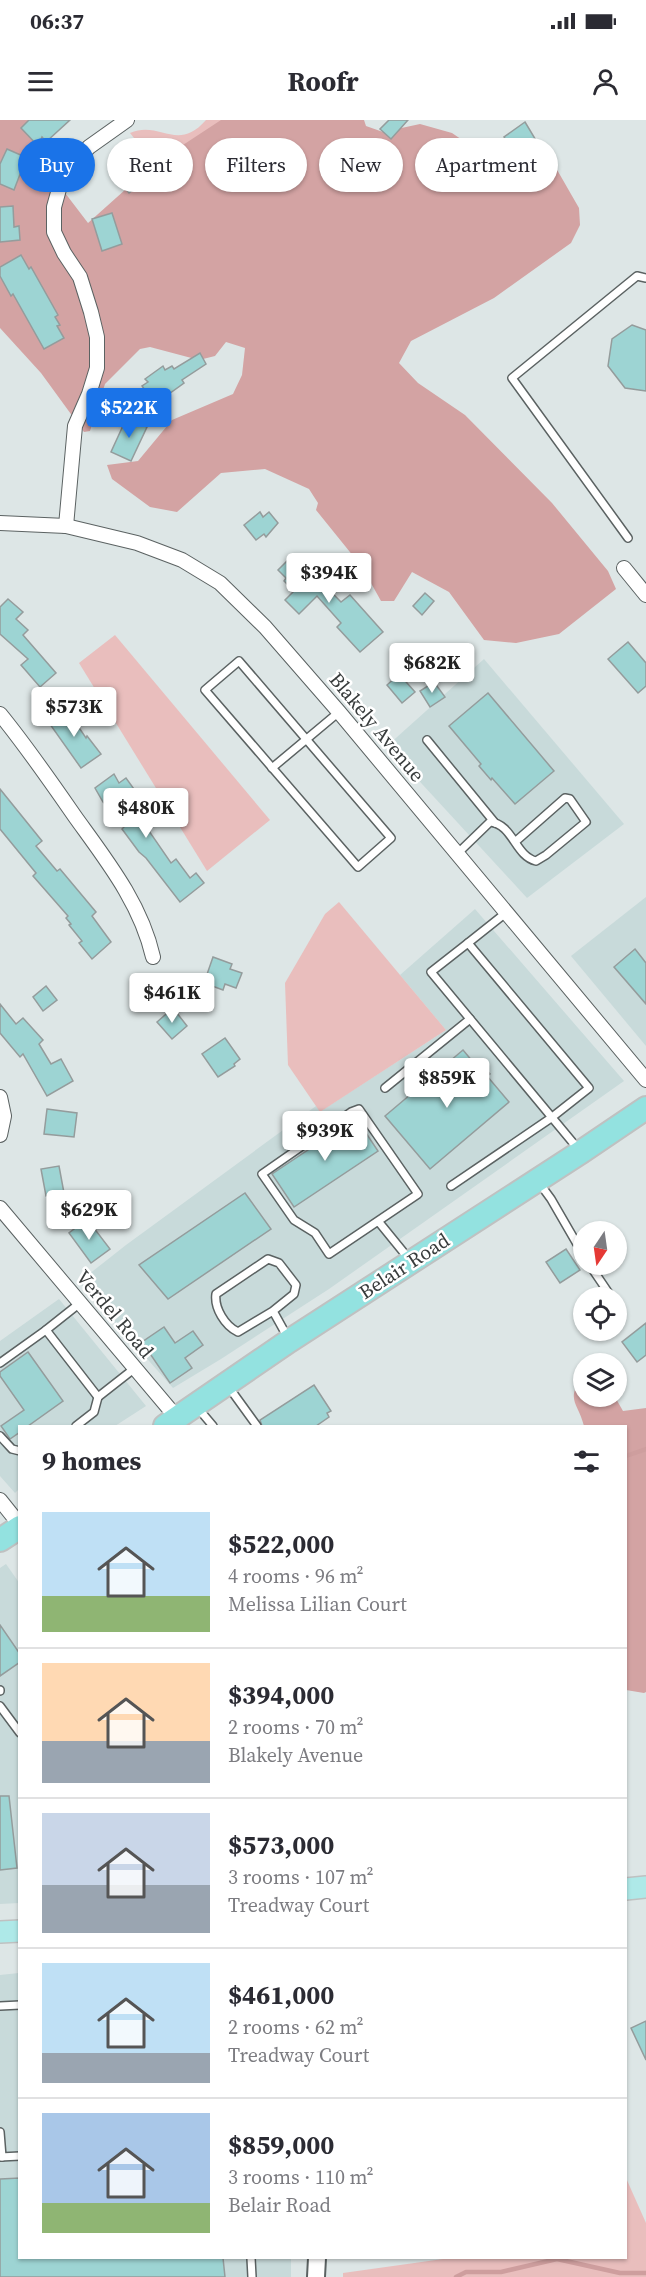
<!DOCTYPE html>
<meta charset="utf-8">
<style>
body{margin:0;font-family:"Source Serif 4",serif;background:#f2f2f3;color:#2b2b33;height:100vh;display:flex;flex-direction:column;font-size:22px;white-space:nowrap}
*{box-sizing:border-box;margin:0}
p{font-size:20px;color:#7c7c81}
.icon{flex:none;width:33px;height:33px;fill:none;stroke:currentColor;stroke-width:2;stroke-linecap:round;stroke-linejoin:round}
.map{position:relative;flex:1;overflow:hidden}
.details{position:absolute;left:18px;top:1305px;width:609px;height:834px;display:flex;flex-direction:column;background:#fff;border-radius:0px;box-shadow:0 2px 4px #0004}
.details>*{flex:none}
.guide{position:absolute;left:18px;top:18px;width:610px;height:54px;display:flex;gap:12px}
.needle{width:39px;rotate:193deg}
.tools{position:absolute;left:573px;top:1101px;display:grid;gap:12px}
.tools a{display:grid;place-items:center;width:54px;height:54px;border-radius:50%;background:#fff;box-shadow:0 2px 4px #0004;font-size:30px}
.price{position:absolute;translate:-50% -51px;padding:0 14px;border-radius:6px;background:#fff;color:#222;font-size:20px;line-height:39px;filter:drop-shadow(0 2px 3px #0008)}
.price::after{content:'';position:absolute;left:50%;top:36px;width:18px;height:14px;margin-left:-9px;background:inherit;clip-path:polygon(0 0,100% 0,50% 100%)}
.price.active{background:#1a73e8;color:#fff}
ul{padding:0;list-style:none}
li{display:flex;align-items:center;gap:18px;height:150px;padding:0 24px}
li+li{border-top:2px solid #e1e1e2}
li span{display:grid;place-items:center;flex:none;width:168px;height:120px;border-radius:0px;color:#555}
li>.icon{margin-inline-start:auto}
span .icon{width:72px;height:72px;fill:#fffc;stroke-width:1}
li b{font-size:26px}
h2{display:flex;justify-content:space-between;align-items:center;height:72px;padding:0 24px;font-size:26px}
.chip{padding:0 21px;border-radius:27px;background:#fff;box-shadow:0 2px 4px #0004;font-size:21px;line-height:54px}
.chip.active{background:#1a73e8;color:#fff}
.status{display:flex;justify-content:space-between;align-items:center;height:42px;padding:0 30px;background:#fff;direction:ltr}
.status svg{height:16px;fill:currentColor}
header{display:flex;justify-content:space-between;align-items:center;height:78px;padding:0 24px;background:#fff;font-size:27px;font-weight:700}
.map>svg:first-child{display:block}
.built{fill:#c8dada}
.green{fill:#e9bebd}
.forest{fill:#d3a3a3}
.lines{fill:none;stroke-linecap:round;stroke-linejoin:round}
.stream{stroke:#ce9e9e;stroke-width:4.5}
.building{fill:#9dd4d3;stroke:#949c9c;stroke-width:1.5}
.service-casing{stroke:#5b6262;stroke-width:10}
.minor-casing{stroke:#5b6262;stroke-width:16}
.tertiary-casing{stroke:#5b6262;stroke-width:20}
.primary-casing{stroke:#bfc1c1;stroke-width:24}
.trunk-casing{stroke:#bfc1c1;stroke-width:26}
.service{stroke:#fff;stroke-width:7}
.minor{stroke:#fff;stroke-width:14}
.tertiary{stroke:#fff;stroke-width:16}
.primary{stroke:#aee9e8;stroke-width:21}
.trunk{stroke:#93e2e0;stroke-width:22}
.labels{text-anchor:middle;stroke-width:5;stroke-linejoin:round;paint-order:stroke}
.street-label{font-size:20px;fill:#383c3c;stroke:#fff}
</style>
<div class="status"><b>06:37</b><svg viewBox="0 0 49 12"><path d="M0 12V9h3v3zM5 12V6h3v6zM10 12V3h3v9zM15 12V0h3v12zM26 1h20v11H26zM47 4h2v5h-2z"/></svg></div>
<header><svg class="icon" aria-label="menu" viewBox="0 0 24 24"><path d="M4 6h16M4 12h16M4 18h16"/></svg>Roofr<svg class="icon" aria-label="person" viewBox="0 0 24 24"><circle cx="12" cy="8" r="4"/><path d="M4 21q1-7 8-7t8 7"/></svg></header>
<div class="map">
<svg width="646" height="2157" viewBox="0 0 646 2157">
<rect width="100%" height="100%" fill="#dde6e6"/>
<g class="built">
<polygon points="484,539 624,704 527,778 387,626"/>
<polygon points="646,777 646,926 571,836"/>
<polygon points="475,789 624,961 329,1169 221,1239 173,1268 79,1162 126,1125 316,986 321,991 446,910 400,855"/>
<polygon points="59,1179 146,1286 115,1306 20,1306 19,1369 15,1373 0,1356 0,1221"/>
<polygon points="6,1444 20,1464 19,1783 0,1784 0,1448"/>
<polygon points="19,1853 20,2138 291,2138 291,2157 0,2157 0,1855"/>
</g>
<g class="green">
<path d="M206,0H252L171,64L130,13C160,0 177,33 206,0Z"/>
<polygon points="115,515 270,700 207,751 79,543"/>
<polygon points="339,782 446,910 320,992 288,945 285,863 325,794"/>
<polygon points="626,2058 646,2103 646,2157 343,2157 343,2153 450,2138 626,2138"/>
</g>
<g class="forest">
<polygon points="0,0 43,0 35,22 46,48 88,103 154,44 221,0 364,0 366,6 383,12 420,4 452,13 474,28 492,55 503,63 544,44 556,48 579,88 580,105 571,123 494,178 411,221 399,243 418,263 465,295 552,383 608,451 616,469 559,514 516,523 484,520 449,472 412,452 394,481 381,481 362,447 316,390 318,383 309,369 265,349 221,353 177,392 150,387 112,359 107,345 138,341 172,300 233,274 242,255 245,228 226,222 215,236 199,240 150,227 140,229 105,264 90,311 84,312 41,253 0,208"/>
<path d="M583,1256L584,1276L615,1277L623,1291L646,1288V1572L644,1573L626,1570V1306H584C578,1282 565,1280 583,1256Z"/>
</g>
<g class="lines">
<g class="stream">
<polyline points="626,1336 646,1329"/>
<polyline points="456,2157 466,2152 501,2152 557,2139 620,2153 646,2153"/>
</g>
</g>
<g class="building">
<polygon points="29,0 70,0 46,22 42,17 38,26 21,8"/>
<polygon points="389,0 408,0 391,19 380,9"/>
<polygon points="525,2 540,27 520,41 504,17"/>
<polygon points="7,29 32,40 27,51 22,49 14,70 0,64 0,44"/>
<polygon points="140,35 154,53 129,73 112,51 130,36 133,40"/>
<polygon points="13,86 14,107 19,106 20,120 0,122 0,87"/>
<polygon points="112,93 122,124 102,131 92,99"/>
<polygon points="21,135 29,149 31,147 58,195 55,197 60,205 57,206 64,218 44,229 13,174 11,176 0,156 0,147"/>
<polygon points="632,205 646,210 646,271 625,268 608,246 612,219"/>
<polygon points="200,233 206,244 182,260 184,263 155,284 142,266 148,262 145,259 163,246 165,250 172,246 174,249"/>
<polygon points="127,297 147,307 131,341 111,332"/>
<polygon points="260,392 263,397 269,392 278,403 266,417 264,414 256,420 244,405"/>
<polygon points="294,434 341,482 350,475 383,512 360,532 337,507 341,503 317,476 299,494 285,480 294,471 284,461 286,458 278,450"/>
<polygon points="425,473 434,481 422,495 413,486"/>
<polygon points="8,479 23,492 16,499 28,510 23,515 56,553 40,567 21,545 28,539 0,514 0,487"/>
<polygon points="628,522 646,543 646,566 638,573 608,539"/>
<polygon points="399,554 415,572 402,583 387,565"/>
<polygon points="434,562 445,577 430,587 420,571"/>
<polygon points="488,573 554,651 515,684 492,658 491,660 479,646 481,644 449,606"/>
<polygon points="65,587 86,618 87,616 101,634 81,648 47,600"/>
<polygon points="114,654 119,663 126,658 134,669 126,675 129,682 171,743 176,739 190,758 196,753 204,763 180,782 146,738 139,732 122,709 124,707 109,685 108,686 103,682 95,668"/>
<polygon points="0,669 42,721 36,726 57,751 60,749 96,792 92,796 111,822 92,839 79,823 82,821 69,805 71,804 66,798 68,796 33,756 36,753 0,709"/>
<polygon points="635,829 646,843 646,884 614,847"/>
<polygon points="213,837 232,844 230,849 242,853 236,868 225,864 223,870 204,863"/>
<polygon points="46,866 57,880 43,891 33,877"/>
<polygon points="0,884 16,904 23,898 43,920 39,924 51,944 61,939 73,961 47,976 23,934 20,937 0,913"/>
<polygon points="173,888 187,906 172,919 157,902"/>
<polygon points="225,918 240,939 234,944 235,946 218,957 202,934"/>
<polygon points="463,930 478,948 481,945 490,954 487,956 509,982 430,1049 385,996"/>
<polygon points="47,989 77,993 74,1017 44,1014"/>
<polygon points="356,998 378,1031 294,1087 272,1054"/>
<polygon points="59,1046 64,1073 46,1076 41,1049"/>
<polygon points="245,1073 271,1109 168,1179 139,1145"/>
<polygon points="87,1099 110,1129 91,1143 69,1113"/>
<polygon points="566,1129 580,1150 560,1163 546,1142"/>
<polygon points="646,1203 646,1235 637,1242 622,1222"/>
<polygon points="164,1207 175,1223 193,1211 203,1225 185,1238 192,1248 170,1263 142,1222"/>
<polygon points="28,1232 63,1281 28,1306 20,1306 20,1312 10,1319 1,1306 24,1290 0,1256 0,1252"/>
<polygon points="314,1265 331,1291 327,1293 329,1297 316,1306 262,1306 260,1300"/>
<polygon points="0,1505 20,1534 20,1542 0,1556"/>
<polygon points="0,1676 9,1676 17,1748 0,1750"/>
<polygon points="646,1901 646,1940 631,1908"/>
<polygon points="20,2058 20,2138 223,2138 225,2157 0,2157 0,2059"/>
</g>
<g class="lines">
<defs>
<g id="service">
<polyline points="628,418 512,258 637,156 646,158"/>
<polygon points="239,541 391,718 358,747 205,570"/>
<polyline points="427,620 495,703"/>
<polyline points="272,648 339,592"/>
<path d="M458,733L490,702C513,704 515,736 536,741L546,735L586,702L570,679L565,678L515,722"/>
<polyline points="468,823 507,792"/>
<polyline points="385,968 470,899"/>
<polyline points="540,1064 551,1079 584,1136"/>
<polyline points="451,1066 551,998 589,968 468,823 431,852 579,1030"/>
<polyline points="378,1101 329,1134 315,1113 294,1100 262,1054 351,992 359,989 418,1074 378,1101 409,1139"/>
<polyline points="589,1144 612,1178"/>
<polyline points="80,1183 46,1210 98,1277 135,1248"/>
<path d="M273,1191L294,1174L296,1165L279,1143L268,1139L216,1174C214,1188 225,1206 238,1212L273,1191L288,1218"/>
<polyline points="0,1243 46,1210"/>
<polyline points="228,1266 257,1306"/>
<polyline points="197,1287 213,1306"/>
<polyline points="76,1306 94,1292 98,1277"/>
<polyline points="0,1316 12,1329 20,1331"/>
<polyline points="0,1570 0,1571"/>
<polyline points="0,1586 20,1613"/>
<polyline points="0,1886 20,1885"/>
<polyline points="0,2012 2,2037"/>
<polyline points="0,2037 20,2036"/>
<polyline points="251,2138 252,2157"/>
</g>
<g id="minor">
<polyline points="0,403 66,406 137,423 182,440 220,463 265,507 339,592 646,960"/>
<polyline points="66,406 75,306 89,274 97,248 97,217 91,192 80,157 64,133 54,112 54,87 61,62 73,44 89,27 127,0"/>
<polyline points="624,448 646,475"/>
<path d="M0,594C27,627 51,662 76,698C107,741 141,784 153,837"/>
<polyline points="0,977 4,996 0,1015"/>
<polyline points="0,1088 177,1298"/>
<polyline points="0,1380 20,1405"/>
</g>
<polyline id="tertiary" points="316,2157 317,2138"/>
<g id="primary">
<polyline points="626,1769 646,1767"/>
<polyline points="0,1812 20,1811"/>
</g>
<g id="trunk">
<polyline points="165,1306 289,1221 581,1032 646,988"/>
<polyline points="0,1420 20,1407"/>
</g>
</defs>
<use href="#service" class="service-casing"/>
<use href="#minor" class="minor-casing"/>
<use href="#tertiary" class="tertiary-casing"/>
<use href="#primary" class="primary-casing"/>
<use href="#trunk" class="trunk-casing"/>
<use href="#service" class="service"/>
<use href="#minor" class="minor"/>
<use href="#tertiary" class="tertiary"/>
<use href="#primary" class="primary"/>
<use href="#trunk" class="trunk"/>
</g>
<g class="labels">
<g class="street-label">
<text transform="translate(377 607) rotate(50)" y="7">Blakely Avenue</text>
<text transform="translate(404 1146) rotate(-33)" y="7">Belair Road</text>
<text transform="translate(115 1194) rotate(50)" y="7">Verdel Road</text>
</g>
</g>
</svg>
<div class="tools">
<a><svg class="needle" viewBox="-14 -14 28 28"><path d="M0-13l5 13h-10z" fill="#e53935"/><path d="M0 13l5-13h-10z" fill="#7c7c81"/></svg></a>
<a><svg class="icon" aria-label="locate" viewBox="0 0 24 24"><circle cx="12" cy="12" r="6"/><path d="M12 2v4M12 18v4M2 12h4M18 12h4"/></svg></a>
<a><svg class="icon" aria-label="layers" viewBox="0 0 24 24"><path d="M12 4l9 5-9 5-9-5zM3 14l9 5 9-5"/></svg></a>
</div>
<b class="price active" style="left:129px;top:319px">$522K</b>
<b class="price" style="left:329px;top:484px">$394K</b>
<b class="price" style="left:432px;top:574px">$682K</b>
<b class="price" style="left:74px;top:618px">$573K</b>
<b class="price" style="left:146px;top:719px">$480K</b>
<b class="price" style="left:172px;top:904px">$461K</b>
<b class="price" style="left:447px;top:989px">$859K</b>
<b class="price" style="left:325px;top:1042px">$939K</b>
<b class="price" style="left:89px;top:1121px">$629K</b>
<div class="guide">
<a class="chip active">Buy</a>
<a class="chip">Rent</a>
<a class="chip">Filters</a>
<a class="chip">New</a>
<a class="chip">Apartment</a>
</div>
<section class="details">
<h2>9 homes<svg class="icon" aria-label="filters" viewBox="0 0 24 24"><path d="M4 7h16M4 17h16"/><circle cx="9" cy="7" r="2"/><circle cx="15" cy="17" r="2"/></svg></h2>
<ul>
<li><span style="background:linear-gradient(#bfe0f5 70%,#8fb573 0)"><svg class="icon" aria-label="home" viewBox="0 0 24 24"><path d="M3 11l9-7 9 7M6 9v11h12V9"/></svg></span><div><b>$522,000</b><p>4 rooms · 96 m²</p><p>Melissa Lilian Court</p></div></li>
<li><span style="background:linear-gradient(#ffd9b3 65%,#9aa5b1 0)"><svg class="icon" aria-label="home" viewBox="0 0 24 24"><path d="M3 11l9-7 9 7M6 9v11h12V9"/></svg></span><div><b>$394,000</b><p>2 rooms · 70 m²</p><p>Blakely Avenue</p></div></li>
<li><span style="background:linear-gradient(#c9d6e8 60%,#9aa5b1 0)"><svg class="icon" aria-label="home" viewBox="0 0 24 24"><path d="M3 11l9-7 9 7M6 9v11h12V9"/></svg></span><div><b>$573,000</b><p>3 rooms · 107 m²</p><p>Treadway Court</p></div></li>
<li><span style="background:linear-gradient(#bfe0f5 75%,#9aa5b1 0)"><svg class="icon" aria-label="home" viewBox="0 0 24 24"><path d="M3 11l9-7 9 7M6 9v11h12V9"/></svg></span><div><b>$461,000</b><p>2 rooms · 62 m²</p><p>Treadway Court</p></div></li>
<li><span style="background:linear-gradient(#a9c7e8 75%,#8fb573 0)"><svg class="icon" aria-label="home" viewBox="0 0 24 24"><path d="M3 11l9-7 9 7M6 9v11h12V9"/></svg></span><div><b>$859,000</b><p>3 rooms · 110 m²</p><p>Belair Road</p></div></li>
</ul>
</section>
</div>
